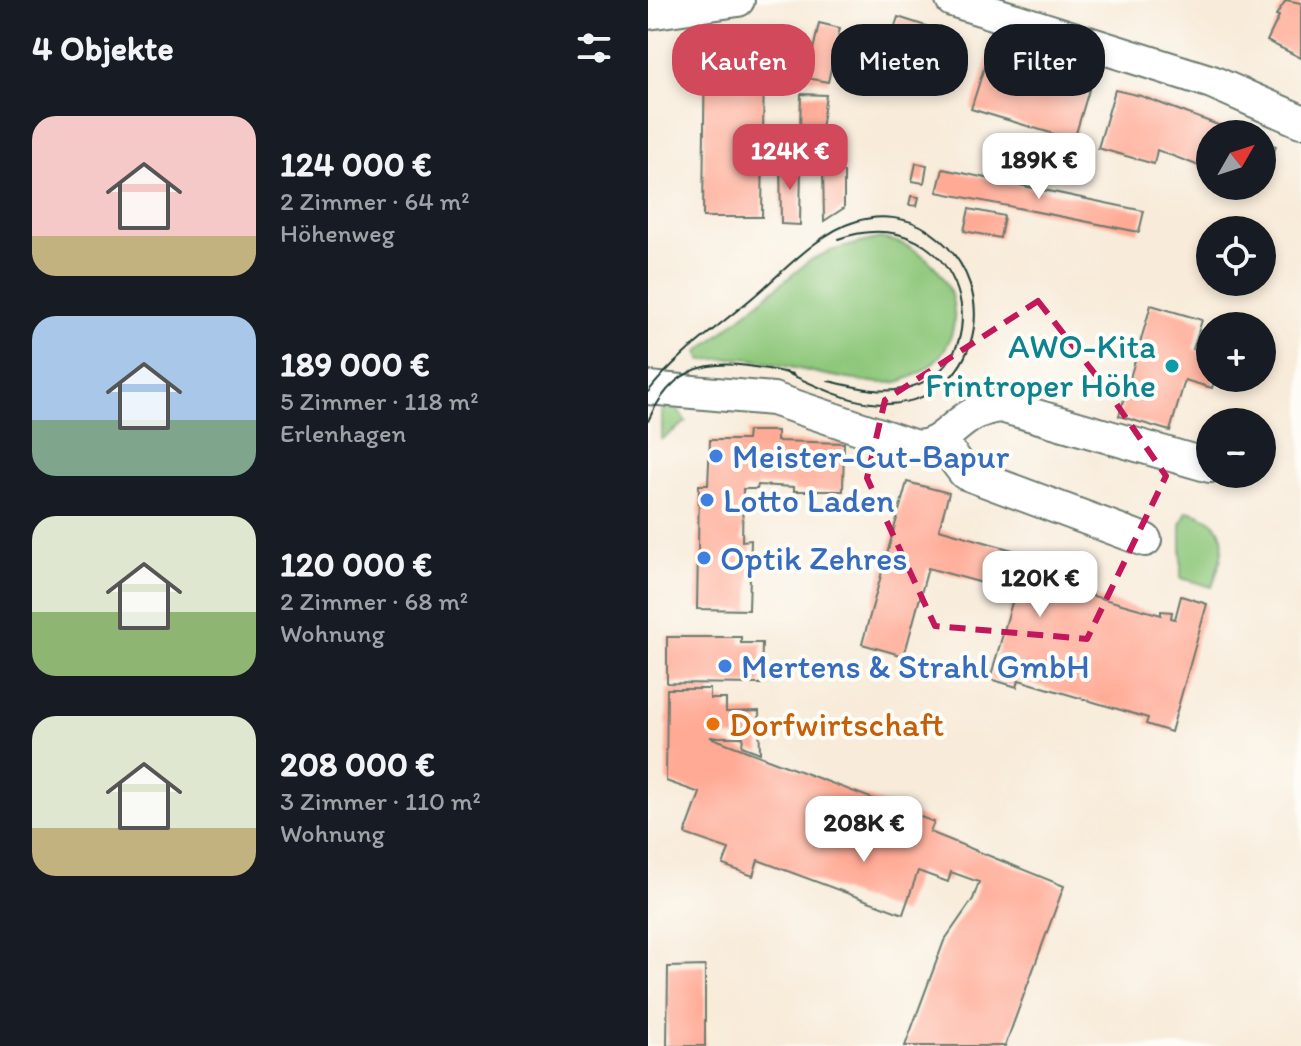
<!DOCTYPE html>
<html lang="de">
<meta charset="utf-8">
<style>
body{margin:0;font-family:Itim,sans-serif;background:#20242c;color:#f1f3f6;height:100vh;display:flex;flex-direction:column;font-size:30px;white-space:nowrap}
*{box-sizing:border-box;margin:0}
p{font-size:26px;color:#9ea1a6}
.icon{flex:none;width:44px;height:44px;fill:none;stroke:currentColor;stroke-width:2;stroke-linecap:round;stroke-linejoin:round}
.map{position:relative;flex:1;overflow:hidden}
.drawer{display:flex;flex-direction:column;background:#171b24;width:648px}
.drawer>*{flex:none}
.hud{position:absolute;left:24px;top:24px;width:508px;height:72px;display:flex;gap:16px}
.needle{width:52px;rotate:51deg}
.tools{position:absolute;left:548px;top:120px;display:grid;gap:16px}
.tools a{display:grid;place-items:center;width:80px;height:80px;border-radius:50%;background:#171b24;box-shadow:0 4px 12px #0003;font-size:40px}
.price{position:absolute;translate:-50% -68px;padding:0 18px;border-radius:16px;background:#fff;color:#222;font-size:26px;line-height:52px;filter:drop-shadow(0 2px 4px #0008)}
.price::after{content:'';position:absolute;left:50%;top:48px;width:24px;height:18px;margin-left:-12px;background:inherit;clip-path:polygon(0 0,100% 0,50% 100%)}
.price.selected{background:#d1495b;color:#fff}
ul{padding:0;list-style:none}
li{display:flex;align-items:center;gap:24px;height:200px;padding:0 32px}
li span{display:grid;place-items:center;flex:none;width:224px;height:160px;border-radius:24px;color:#555}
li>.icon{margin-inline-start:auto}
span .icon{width:96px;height:96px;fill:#fffc;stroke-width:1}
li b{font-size:34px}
h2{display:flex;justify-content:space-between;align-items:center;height:96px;padding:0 32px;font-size:34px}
.pill{padding:0 28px;border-radius:32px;background:#171b24;box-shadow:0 4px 12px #0003;font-size:28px;line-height:72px}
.pill.selected{background:#d1495b;color:#fff}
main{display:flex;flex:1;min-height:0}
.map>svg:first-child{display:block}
.green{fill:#8fc87c;stroke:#578258;stroke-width:2}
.building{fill:#ffaa95}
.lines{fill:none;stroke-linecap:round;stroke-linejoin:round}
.minor-casing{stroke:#6b7a6e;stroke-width:36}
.minor{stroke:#fff;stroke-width:32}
.tram{stroke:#1f3d34;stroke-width:2}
.marked{fill:none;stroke:#c2185b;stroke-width:6;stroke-dasharray:16 10;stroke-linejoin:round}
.culture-dot{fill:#0f9aa8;stroke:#fdfcf7;stroke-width:3}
.shop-dot{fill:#3f7fe0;stroke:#fdfcf7;stroke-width:3}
.food-dot{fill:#e8710a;stroke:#fdfcf7;stroke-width:3}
.labels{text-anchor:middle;stroke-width:8;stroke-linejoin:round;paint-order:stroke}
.culture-label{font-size:34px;fill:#0d838f;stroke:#fdfcf7;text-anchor:end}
.shop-label{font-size:34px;fill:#366cbe;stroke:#fdfcf7;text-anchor:start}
.food-label{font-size:34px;fill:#c56008;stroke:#fdfcf7;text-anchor:start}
</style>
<main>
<section class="drawer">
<h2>4 Objekte<svg class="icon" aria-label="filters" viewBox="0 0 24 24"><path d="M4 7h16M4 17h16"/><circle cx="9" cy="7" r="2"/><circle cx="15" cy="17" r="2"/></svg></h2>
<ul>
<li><span style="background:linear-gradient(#f6c9c9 75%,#c2b280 0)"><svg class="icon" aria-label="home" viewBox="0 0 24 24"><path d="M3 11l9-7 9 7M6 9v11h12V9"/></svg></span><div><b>124 000 €</b><p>2 Zimmer · 64 m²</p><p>Höhenweg</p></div></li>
<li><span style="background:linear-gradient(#a9c7e8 65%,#7fa58c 0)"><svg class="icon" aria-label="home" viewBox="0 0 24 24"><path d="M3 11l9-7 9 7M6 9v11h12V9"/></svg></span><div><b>189 000 €</b><p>5 Zimmer · 118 m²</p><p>Erlenhagen</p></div></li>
<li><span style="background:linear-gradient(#dfe7d0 60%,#8fb573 0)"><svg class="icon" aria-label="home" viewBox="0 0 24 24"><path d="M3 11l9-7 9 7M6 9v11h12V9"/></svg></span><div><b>120 000 €</b><p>2 Zimmer · 68 m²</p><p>Wohnung</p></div></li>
<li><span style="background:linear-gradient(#dfe7d0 70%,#c2b280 0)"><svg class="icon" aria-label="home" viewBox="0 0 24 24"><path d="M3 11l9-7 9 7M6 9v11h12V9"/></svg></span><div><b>208 000 €</b><p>3 Zimmer · 110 m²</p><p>Wohnung</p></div></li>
</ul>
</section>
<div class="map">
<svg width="653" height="1046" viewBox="0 0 653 1046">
<rect width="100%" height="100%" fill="#fdfcf7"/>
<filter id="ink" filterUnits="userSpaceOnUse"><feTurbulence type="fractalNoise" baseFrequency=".0125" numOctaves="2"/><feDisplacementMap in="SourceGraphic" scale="16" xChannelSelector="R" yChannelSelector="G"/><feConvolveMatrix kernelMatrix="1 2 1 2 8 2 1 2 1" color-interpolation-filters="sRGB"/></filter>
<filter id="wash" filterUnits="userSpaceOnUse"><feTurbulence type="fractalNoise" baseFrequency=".006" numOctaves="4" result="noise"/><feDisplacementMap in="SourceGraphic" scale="32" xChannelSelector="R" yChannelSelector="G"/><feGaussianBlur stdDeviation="1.8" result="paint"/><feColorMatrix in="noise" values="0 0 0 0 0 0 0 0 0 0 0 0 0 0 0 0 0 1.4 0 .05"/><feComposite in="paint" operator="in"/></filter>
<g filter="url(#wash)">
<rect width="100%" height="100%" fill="#f8ebd9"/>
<g class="green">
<path d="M232,238C315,251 337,353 253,381C227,390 134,364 103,359C86,356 71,359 54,360L50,352L161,261L182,251Z"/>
<polygon points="25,402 38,422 14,439 14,412"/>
<path d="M539,511C588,522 576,550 564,587L533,578V525Z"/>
</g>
<g id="blocks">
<g class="building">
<polygon points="638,0 653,3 653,58 619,41 631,16 628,15"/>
<polygon points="250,17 293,31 291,37 299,40 291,65 284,63 276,87 258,81 263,65 237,57"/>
<polygon points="171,23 192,28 180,82 159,78"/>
<polygon points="99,30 103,43 120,43 120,61 116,60 114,217 55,217 57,39"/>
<polygon points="341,52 443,83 426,140 323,109"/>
<polygon points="467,90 493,96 594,134 562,134 562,170 509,150 506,164 450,148"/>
<polygon points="153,94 178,95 173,129 152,129"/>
<polygon points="614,141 628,146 614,185"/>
<polygon points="132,159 153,163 152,225 133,224"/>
<polygon points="268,163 279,165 276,183 264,181"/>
<polygon points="175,168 196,172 196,208 176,221"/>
<polygon points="295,169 496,211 491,232 289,192"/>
<polygon points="263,196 271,197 269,206 261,205"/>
<polygon points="321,209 356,216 352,238 316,231"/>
<polygon points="503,305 554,320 545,349 562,354 562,378 567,378 564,388 537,380 522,431 471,416"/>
<polygon points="100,431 129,431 129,441 196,443 195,491 146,491 146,487 110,485 109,489 95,489 94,541 103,540 101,610 49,609 51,485 60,485 62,440 99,440"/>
<polygon points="259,482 301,493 291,529 403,561 398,583 402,584 404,578 414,582 413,587 513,615 513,611 524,612 523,618 527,619 533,596 559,604 523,732 498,724 500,718 371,680 369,687 342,679 367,592 280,568 256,656 214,644"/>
<polygon points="19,637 93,637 93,643 114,643 113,684 19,683"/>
<polygon points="19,689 62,689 62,699 78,699 78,712 111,711 112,753 94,746 95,737 62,737 286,822 282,832 416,886 357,1046 257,1046 296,941 325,899 331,882 303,872 300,882 270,871 255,914 110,860 105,876 75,865 81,849 37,834 52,793 18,781"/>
<polygon points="57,966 57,1046 19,1046 20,967"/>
</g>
</g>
</g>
<g filter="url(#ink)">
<use href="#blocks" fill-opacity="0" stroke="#6b7a6e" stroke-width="2"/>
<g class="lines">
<defs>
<g id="minor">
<polyline points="304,0 564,82 653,121"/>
<polyline points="0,13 90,0"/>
<path d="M0,388L125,399L268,447C301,447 308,410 353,406L562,466"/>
<polyline points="292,440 317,473 497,540"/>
</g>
</defs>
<use href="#minor" class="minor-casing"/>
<use href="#minor" class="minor"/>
<g class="tram">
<path d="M180,381C204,386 230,394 254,389C360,369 317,195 190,239"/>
<path d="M0,392C28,355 69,328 104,298C132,275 171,232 206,222C230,214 260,216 281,231C365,289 326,416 223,403C193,399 164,384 137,372"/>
<path d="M0,421C32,350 81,361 145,374"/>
</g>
</g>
</g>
<path class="marked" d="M390,301L454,383L518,476L439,639L287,626L219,478L237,400Z"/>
<circle class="culture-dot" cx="524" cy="366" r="8"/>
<g class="shop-dot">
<circle cx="68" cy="456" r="8"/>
<circle cx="59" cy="500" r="8"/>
<circle cx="56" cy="558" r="8"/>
<circle cx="77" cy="666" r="8"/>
</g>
<circle class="food-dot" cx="65" cy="724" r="8"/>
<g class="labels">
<g class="culture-label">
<text x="508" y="358">AWO-Kita<tspan x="508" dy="39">Frintroper Höhe</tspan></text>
</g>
<g class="shop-label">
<text x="84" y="468">Meister-Cut-Bapur</text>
<text x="75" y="512">Lotto Laden</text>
<text x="72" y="570">Optik Zehres</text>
<text x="93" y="678">Mertens &amp; Strahl GmbH</text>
</g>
<g class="food-label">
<text x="81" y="736">Dorfwirtschaft</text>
</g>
</g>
</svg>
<div class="tools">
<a><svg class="needle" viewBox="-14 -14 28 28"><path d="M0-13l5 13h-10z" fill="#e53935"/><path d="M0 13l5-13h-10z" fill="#9ea1a6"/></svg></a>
<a><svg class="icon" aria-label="locate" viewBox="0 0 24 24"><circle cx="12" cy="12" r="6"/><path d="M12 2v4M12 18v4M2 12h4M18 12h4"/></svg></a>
<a>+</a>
<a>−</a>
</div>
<b class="price selected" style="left:142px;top:192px">124K €</b>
<b class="price" style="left:391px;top:201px">189K €</b>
<b class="price" style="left:392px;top:619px">120K €</b>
<b class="price" style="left:216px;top:864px">208K €</b>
<div class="hud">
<a class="pill selected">Kaufen</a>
<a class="pill">Mieten</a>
<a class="pill">Filter</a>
</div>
</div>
</main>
